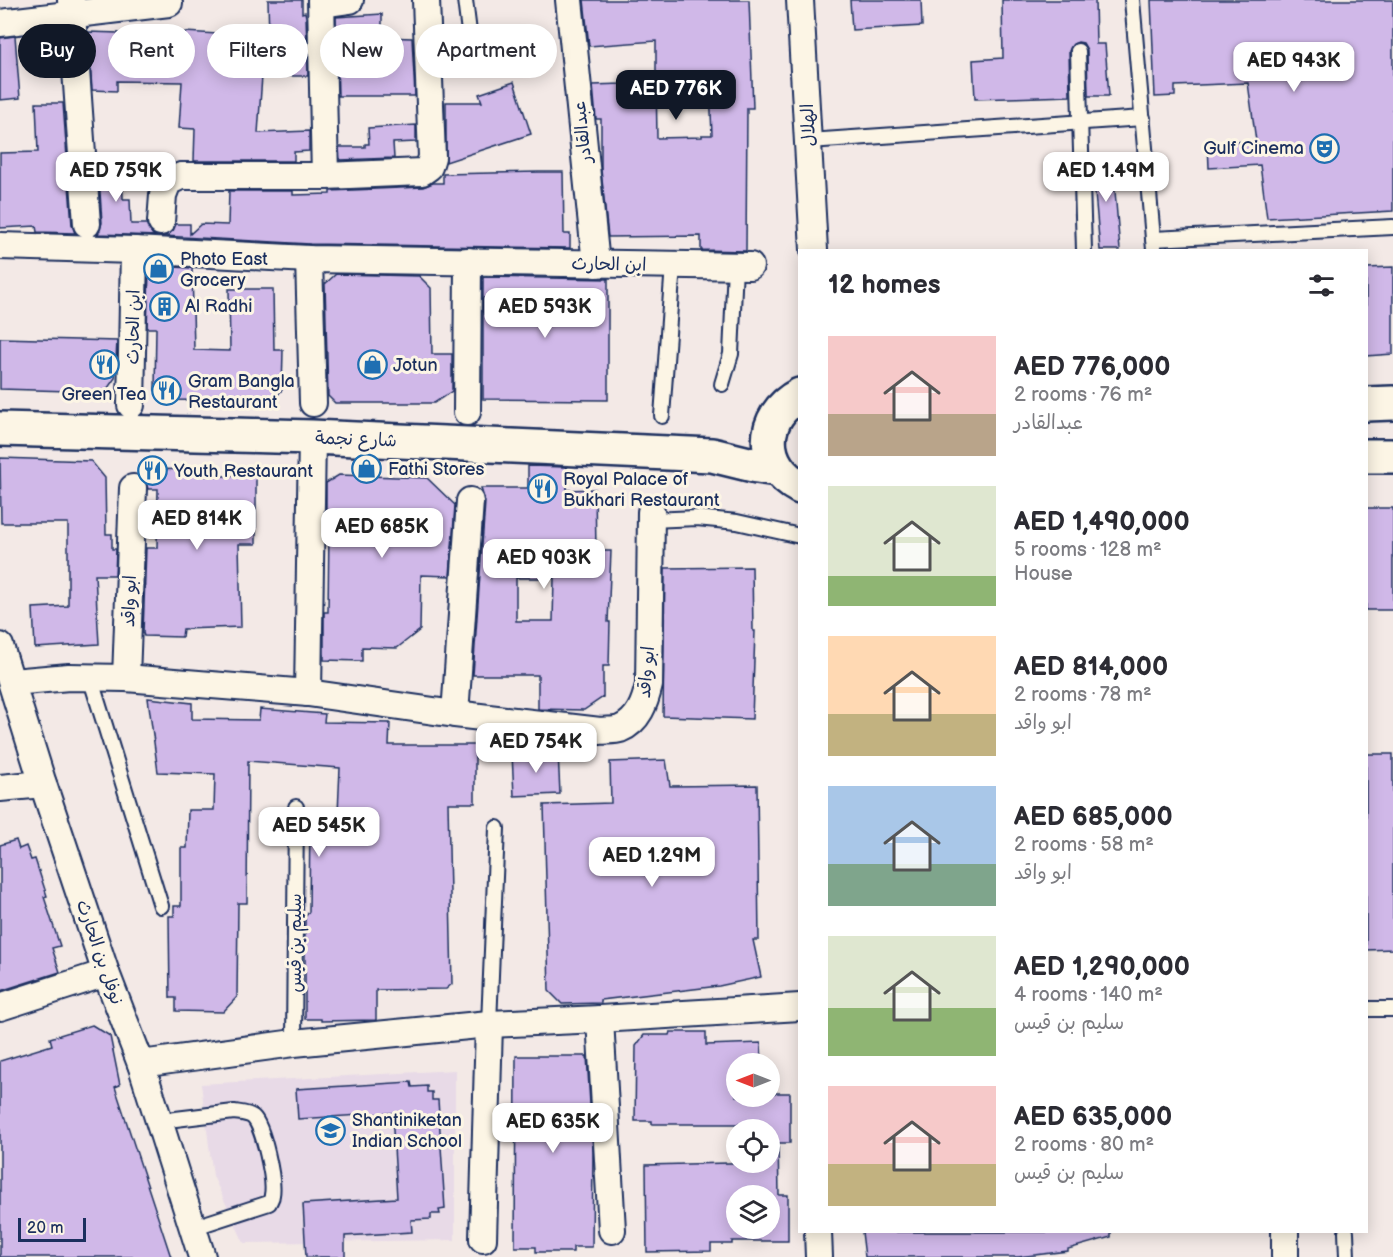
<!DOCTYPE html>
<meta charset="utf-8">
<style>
body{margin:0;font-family:"Balsamiq Sans","Playpen Sans Arabic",sans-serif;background:#f2f2f3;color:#2b2b33;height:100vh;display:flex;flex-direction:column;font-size:22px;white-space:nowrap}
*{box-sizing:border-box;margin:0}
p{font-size:20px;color:#7c7c81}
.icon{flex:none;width:33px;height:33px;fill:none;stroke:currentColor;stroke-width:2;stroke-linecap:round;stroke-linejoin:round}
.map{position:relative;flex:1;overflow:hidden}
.panel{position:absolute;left:798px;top:249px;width:570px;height:984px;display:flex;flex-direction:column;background:#fff;border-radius:0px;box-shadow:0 3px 15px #0003}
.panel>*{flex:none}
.guide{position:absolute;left:18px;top:24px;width:570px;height:54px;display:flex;gap:12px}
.needle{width:39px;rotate:270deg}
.buttons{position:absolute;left:726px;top:1053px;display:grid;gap:12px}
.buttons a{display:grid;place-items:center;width:54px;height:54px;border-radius:50%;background:#fff;box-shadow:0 3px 15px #0003;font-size:30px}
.scale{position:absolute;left:18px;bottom:15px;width:68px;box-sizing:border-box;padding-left:6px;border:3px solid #1b2f5e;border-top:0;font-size:16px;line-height:21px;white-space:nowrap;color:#1b2f5e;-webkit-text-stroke:4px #fcf5e5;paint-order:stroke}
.price{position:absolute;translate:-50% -51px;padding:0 14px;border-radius:12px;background:#fff;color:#222;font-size:20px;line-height:39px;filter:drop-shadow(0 2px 3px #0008)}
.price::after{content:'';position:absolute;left:50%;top:36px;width:18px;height:14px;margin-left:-9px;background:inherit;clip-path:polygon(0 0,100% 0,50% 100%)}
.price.on{background:#111827;color:#fff}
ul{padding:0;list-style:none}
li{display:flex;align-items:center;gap:18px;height:150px;padding:0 30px}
li span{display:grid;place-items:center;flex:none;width:168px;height:120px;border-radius:0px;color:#555}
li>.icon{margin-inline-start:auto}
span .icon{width:72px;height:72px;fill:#fffc;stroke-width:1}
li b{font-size:26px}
h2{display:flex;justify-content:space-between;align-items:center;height:72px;padding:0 30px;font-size:26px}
.chip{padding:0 21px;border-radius:27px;background:#fff;box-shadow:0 3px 15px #0003;font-size:21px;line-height:54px}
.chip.on{background:#111827;color:#fff}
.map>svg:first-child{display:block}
.built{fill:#e8dae7}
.building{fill:#d0b8e8;stroke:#1b2f5e;stroke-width:1.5;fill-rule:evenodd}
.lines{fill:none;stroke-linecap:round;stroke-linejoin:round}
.service-casing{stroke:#1b2f5e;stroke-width:18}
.minor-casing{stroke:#1b2f5e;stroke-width:30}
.secondary-casing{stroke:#1b2f5e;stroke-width:38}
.service{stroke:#fcf5e5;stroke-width:14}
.minor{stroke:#fcf5e5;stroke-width:26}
.secondary{stroke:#fcf5e5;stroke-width:33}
.labels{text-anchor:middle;stroke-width:6;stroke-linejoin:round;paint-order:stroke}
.street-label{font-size:18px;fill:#1b2f5e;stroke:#fcf5e5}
.poi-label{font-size:18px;fill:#1b2f5e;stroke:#fcf5e5;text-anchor:start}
</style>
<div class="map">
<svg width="1393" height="1257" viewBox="0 0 1393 1257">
<rect width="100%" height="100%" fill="#f3e9e6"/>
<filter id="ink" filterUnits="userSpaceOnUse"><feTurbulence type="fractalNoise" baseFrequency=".0167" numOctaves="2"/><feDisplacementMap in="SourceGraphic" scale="12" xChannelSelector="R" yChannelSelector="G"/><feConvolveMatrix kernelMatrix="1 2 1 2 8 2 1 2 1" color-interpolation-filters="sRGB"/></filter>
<g filter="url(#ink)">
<polygon class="built" points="455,1070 455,1240 244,1243 213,1176 201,1084"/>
<g class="building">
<polygon points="268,0 302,0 302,13 305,12 306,17 308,76 262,76 258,133 309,131 309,151 294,152 294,161 194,161 195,129 179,128 182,82 117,81 117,91 92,90 88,32 119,33 118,36 185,38 185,32 269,37"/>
<polygon points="584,0 749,0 753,108 747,108 746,251 701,250 701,236 608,237 601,170 601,119 596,119 593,85 622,84 622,78 656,77 657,138 702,137 702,135 712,135 710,89 656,89 656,41 589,46"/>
<polygon points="850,0 921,0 922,26 852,30"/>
<polygon points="1002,0 1095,0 1096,44 1105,44 1109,96 1088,96 1087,50 1083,43 1078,42 1073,44 1069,51 1070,96 975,99 973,60 1003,58"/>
<polygon points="1151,0 1393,0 1393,211 1267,218 1260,165 1209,168 1208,143 1256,141 1248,83 1175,86 1175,96 1155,97"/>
<polygon points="382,14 382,37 412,38 415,96 338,96 336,17"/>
<polygon points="15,36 20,98 0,100 0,38"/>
<polygon points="514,82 531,134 446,162 446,102 482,102 479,94"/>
<polygon points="36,103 63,103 72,225 75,233 37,232 36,226 0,228 0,153 38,152"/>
<polygon points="416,125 416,142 393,143 394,158 340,160 339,147 365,147 365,144 369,144 368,128"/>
<polygon points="1112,156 1120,250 1100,250 1092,158"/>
<polygon points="98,161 122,161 123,199 130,199 131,224 147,224 152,234 157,236 98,234 102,223"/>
<polygon points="538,172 563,172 564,234 570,234 570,248 310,244 163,236 173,231 176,224 190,224 190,234 201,224 228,225 229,191 293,191 293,195 330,194 330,191 423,187 433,183 443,183 443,174"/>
<polygon points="155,266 192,268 194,350 230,351 229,289 273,289 274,350 283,350 282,390 272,401 163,400 155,390 156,328 147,328 149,272"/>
<polygon points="1393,267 1393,354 1366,356 1366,268"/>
<polygon points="336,274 419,276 431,288 432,354 452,354 452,391 434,403 335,403 328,396 325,284"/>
<polygon points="483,277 608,279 608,400 483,399"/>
<polygon points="0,338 117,341 115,378 105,392 0,389"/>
<polygon points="0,458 91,461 105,478 106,534 112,534 112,549 116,549 115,575 95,575 99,644 35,648 33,608 68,606 68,523 1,523"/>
<path d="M528,466L567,467V490L595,489L596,551H611L608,622H610L609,666H603V697L584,710L538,709V675H473L485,502L481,488H528ZM516,578H554L553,621H516Z"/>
<polygon points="149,469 200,470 200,476 256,476 256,544 239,544 241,627 183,629 182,637 144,636 143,633 146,548 157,548 158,489 148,489 146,482 142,476"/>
<polygon points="339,475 427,478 455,505 450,576 421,575 420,630 397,648 362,647 362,661 324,660 324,612 328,612 329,531 326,531 326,483"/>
<rect x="1366" y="508" width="27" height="102"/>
<polygon points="752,567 753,631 755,631 752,719 663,716 665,568"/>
<polygon points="148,698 192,703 192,719 259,720 260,709 325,714 324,722 390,723 389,745 475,745 475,803 448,803 452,984 446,989 376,990 376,1020 321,1021 321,1019 305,1019 305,917 309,912 310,818 329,818 329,813 338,813 340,768 248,761 247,903 238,903 237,997 223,1012 176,1011 176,998 170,998 169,916 174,916 174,906 181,906 181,848 187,848 188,810 214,810 215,774 158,772"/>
<polygon points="558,751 560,794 514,796 512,753"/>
<polygon points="1366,754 1393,754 1393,949 1366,950"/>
<polygon points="666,760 670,786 757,785 759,940 753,940 761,977 719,986 601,1000 601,1003 562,1004 549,991 544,805 611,803 610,762"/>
<polygon points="16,840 19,849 26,846 31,860 35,859 47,896 44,897 60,946 52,948 60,972 0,991 0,845"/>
<polygon points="92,1025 110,1036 120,1085 115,1087 171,1257 0,1257 0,1061 52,1045 50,1038"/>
<path d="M670,1032H706V1045L761,1043L762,1064H736V1096H770V1093H790V1143H778L779,1195H788V1241H732V1244H711V1251L647,1252L646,1165L770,1162V1130H740V1124H652V1121H635L636,1046L644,1035H669ZM736,1196H770V1228H736Z"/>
<polygon points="516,1056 587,1056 593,1152 592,1247 573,1247 573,1252 536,1252 536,1247 515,1247"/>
<polygon points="411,1082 412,1087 427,1086 427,1092 432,1092 432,1100 438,1100 445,1209 439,1210 440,1214 431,1214 431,1219 411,1220 412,1232 345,1236 345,1257 306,1257 303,1204 397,1198 392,1113 298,1119 296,1089"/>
<polygon points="862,1232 1111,1232 1111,1237 1068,1249 1068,1251 1018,1257 865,1257"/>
</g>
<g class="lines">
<defs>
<g id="service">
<polyline points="1132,0 1154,250"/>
<polyline points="1078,51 1084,250"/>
<polyline points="428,70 472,56 465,0"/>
<polyline points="809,141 1143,118"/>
<polyline points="1153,239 1393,227"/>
<polyline points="722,384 731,354 735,266"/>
<polyline points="662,416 673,265"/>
<polyline points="651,520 697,518 737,522 800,536"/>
<polyline points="90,677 161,906"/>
<polyline points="1366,1009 1393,1009"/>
<polyline points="489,1024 497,828"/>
<polyline points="294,1043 296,807"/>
<path d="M159,1121L234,1112C240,1113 248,1113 253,1117C263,1126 275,1181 272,1195C272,1199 270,1200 269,1203L192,1228"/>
<polyline points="1346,1232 1347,1257"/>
</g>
<g id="minor">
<polyline points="71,0 87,224"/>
<polyline points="321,0 325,176"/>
<polyline points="569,0 596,264"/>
<polyline points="800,0 814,250"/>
<polyline points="322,4 350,0"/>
<polyline points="0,23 169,3"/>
<polyline points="161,222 163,195 168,182 181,176 325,176 422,172 429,167 432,157 426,0"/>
<polyline points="0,246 134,250 309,259 750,266"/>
<polyline points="309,259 313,403"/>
<polyline points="131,405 134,250"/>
<polyline points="467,412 468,261"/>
<polyline points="0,646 43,784 106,973 141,1064 202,1257"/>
<polyline points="126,678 133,488"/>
<path d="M12,682L69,677L126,678L308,693L455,714L600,731C606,730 614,731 620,729C639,721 645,702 649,685L651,512"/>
<polyline points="308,693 312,437"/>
<polyline points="455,714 470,501"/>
<polyline points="0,788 43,784"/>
<polyline points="0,1007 106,973"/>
<polyline points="600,1019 612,1230"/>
<polyline points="141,1064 294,1043 489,1024 600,1019 800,1007"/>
<polyline points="818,1232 819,1257"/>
<polyline points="1285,1232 1285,1257"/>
<polyline points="483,1239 489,1024"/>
</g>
<g id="secondary">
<path d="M800,395C759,416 759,466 800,487"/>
<polyline points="1366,404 1393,403"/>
<polyline points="0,429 312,437 712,455 757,466 777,469"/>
<polyline points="1366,456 1393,456"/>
</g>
</defs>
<use href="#service" class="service-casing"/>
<use href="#minor" class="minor-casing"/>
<use href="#secondary" class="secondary-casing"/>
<use href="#service" class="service"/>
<use href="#minor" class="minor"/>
<use href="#secondary" class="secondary"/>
</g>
</g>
<defs>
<symbol id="theatre-ring" viewBox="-11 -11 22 22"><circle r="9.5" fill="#fcf5e5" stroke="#1f6fb2" stroke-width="1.5"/><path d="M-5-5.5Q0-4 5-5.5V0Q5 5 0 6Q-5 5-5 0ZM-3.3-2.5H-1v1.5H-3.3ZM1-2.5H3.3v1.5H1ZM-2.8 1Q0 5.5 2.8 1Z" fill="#1f6fb2"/></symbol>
<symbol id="shop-ring" viewBox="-11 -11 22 22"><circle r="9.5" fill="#fcf5e5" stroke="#1f6fb2" stroke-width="1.5"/><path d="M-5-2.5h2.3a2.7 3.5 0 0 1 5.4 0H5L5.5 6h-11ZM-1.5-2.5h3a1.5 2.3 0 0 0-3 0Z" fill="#1f6fb2"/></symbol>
<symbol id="building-ring" viewBox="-11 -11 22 22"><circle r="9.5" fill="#fcf5e5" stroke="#1f6fb2" stroke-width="1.5"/><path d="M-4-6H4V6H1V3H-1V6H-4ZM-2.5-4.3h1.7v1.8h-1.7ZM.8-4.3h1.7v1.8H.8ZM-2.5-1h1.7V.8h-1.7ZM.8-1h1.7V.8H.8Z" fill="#1f6fb2"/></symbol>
<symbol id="restaurant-ring" viewBox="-11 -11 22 22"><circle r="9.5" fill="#fcf5e5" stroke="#1f6fb2" stroke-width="1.5"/><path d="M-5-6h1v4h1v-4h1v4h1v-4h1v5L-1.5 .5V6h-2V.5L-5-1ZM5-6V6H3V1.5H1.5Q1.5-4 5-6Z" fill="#1f6fb2"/></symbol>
<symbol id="school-ring" viewBox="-11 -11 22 22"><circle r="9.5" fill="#fcf5e5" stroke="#1f6fb2" stroke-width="1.5"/><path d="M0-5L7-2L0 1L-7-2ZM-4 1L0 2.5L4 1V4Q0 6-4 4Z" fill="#1f6fb2"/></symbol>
</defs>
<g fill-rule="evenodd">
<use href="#theatre-ring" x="1308" y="132" width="33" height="33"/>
<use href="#shop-ring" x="142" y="252" width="33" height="33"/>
<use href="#building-ring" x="148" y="290" width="33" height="33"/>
<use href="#restaurant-ring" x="88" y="348" width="33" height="33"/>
<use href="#shop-ring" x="356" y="348" width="33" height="33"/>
<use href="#restaurant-ring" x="150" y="374" width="33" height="33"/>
<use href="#shop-ring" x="350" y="452" width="33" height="33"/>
<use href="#restaurant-ring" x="136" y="454" width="33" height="33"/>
<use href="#restaurant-ring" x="526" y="472" width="33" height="33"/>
<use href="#school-ring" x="314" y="1114" width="33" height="33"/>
</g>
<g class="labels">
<g class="street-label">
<text transform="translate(808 125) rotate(-93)" y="6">الهلال</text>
<text transform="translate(582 132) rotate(-96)" y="6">عبدالقادر</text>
<text transform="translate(609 264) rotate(1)" y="6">ابن الحارث</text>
<text transform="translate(133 327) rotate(-89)" y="6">ابن الحارث</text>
<text transform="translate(356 439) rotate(2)" y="6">شارع نجمة</text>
<text transform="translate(129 601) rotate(-88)" y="6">ابو واقد</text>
<text transform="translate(646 672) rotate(-85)" y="6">ابو واقد</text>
<text transform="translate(295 943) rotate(-90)" y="6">سليم بن قيس</text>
<text transform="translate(100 952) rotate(71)" y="6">نوفل بن الحارث</text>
</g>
<g class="poi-label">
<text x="1304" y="154" text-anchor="end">Gulf Cinema</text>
<text x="180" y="265">Photo East<tspan x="180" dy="21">Grocery</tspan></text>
<text x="185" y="312">Al Radhi</text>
<text x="393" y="371">Jotun</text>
<text x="188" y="387">Gram Bangla<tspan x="188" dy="21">Restaurant</tspan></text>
<text x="104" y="400" text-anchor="middle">Green Tea</text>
<text x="388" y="475">Fathi Stores</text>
<text x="174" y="477">Youth Restaurant</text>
<text x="563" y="485">Royal Palace of<tspan x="563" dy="21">Bukhari Restaurant</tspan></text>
<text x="352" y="1126">Shantiniketan<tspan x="352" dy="21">Indian School</tspan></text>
</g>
</g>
</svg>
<div class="buttons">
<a><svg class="needle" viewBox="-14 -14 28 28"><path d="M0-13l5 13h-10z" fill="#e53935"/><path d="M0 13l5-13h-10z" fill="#7c7c81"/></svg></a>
<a><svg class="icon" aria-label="locate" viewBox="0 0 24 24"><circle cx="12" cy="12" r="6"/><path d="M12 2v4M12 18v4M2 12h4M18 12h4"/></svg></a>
<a><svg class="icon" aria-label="layers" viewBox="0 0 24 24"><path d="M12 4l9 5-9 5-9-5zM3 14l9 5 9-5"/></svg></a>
</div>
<div class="scale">20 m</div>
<b class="price" style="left:1294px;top:93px">AED 943K</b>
<b class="price on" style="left:676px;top:121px">AED 776K</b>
<b class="price" style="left:116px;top:203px">AED 759K</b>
<b class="price" style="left:1106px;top:203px">AED 1.49M</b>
<b class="price" style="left:545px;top:339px">AED 593K</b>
<b class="price" style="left:197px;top:551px">AED 814K</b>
<b class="price" style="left:382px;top:559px">AED 685K</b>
<b class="price" style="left:544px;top:590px">AED 903K</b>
<b class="price" style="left:536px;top:774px">AED 754K</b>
<b class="price" style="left:319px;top:858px">AED 545K</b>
<b class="price" style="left:652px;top:888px">AED 1.29M</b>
<b class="price" style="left:553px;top:1154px">AED 635K</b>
<div class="guide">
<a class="chip on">Buy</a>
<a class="chip">Rent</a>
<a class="chip">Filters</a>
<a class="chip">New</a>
<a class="chip">Apartment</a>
</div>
<section class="panel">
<h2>12 homes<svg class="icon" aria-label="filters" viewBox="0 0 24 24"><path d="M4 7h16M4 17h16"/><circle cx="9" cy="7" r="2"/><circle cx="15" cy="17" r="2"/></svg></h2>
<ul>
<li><span style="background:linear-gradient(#f6c9c9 65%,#b9a48a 0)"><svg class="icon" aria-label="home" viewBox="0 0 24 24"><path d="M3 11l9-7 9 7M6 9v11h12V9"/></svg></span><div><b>AED 776,000</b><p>2 rooms · 76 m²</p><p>عبدالقادر</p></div></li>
<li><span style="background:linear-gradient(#dfe7d0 75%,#8fb573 0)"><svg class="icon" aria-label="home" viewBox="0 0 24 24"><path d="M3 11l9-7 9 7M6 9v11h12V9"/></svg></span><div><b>AED 1,490,000</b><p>5 rooms · 128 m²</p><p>House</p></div></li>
<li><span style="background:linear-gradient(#ffd9b3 65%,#c2b280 0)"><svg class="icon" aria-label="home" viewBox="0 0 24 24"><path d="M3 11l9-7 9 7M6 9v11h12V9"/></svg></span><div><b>AED 814,000</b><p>2 rooms · 78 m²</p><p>ابو واقد</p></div></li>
<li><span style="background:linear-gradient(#a9c7e8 65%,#7fa58c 0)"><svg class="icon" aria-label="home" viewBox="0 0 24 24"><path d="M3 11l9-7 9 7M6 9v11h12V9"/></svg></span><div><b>AED 685,000</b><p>2 rooms · 58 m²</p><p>ابو واقد</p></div></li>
<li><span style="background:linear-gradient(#dfe7d0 60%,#8fb573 0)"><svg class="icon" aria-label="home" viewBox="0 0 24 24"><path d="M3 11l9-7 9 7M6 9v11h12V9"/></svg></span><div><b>AED 1,290,000</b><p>4 rooms · 140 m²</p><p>سليم بن قيس</p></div></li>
<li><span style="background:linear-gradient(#f6c9c9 65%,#c2b280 0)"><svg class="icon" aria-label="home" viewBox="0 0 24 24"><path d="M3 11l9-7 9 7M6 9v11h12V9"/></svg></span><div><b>AED 635,000</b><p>2 rooms · 80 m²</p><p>سليم بن قيس</p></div></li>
</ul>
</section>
</div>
